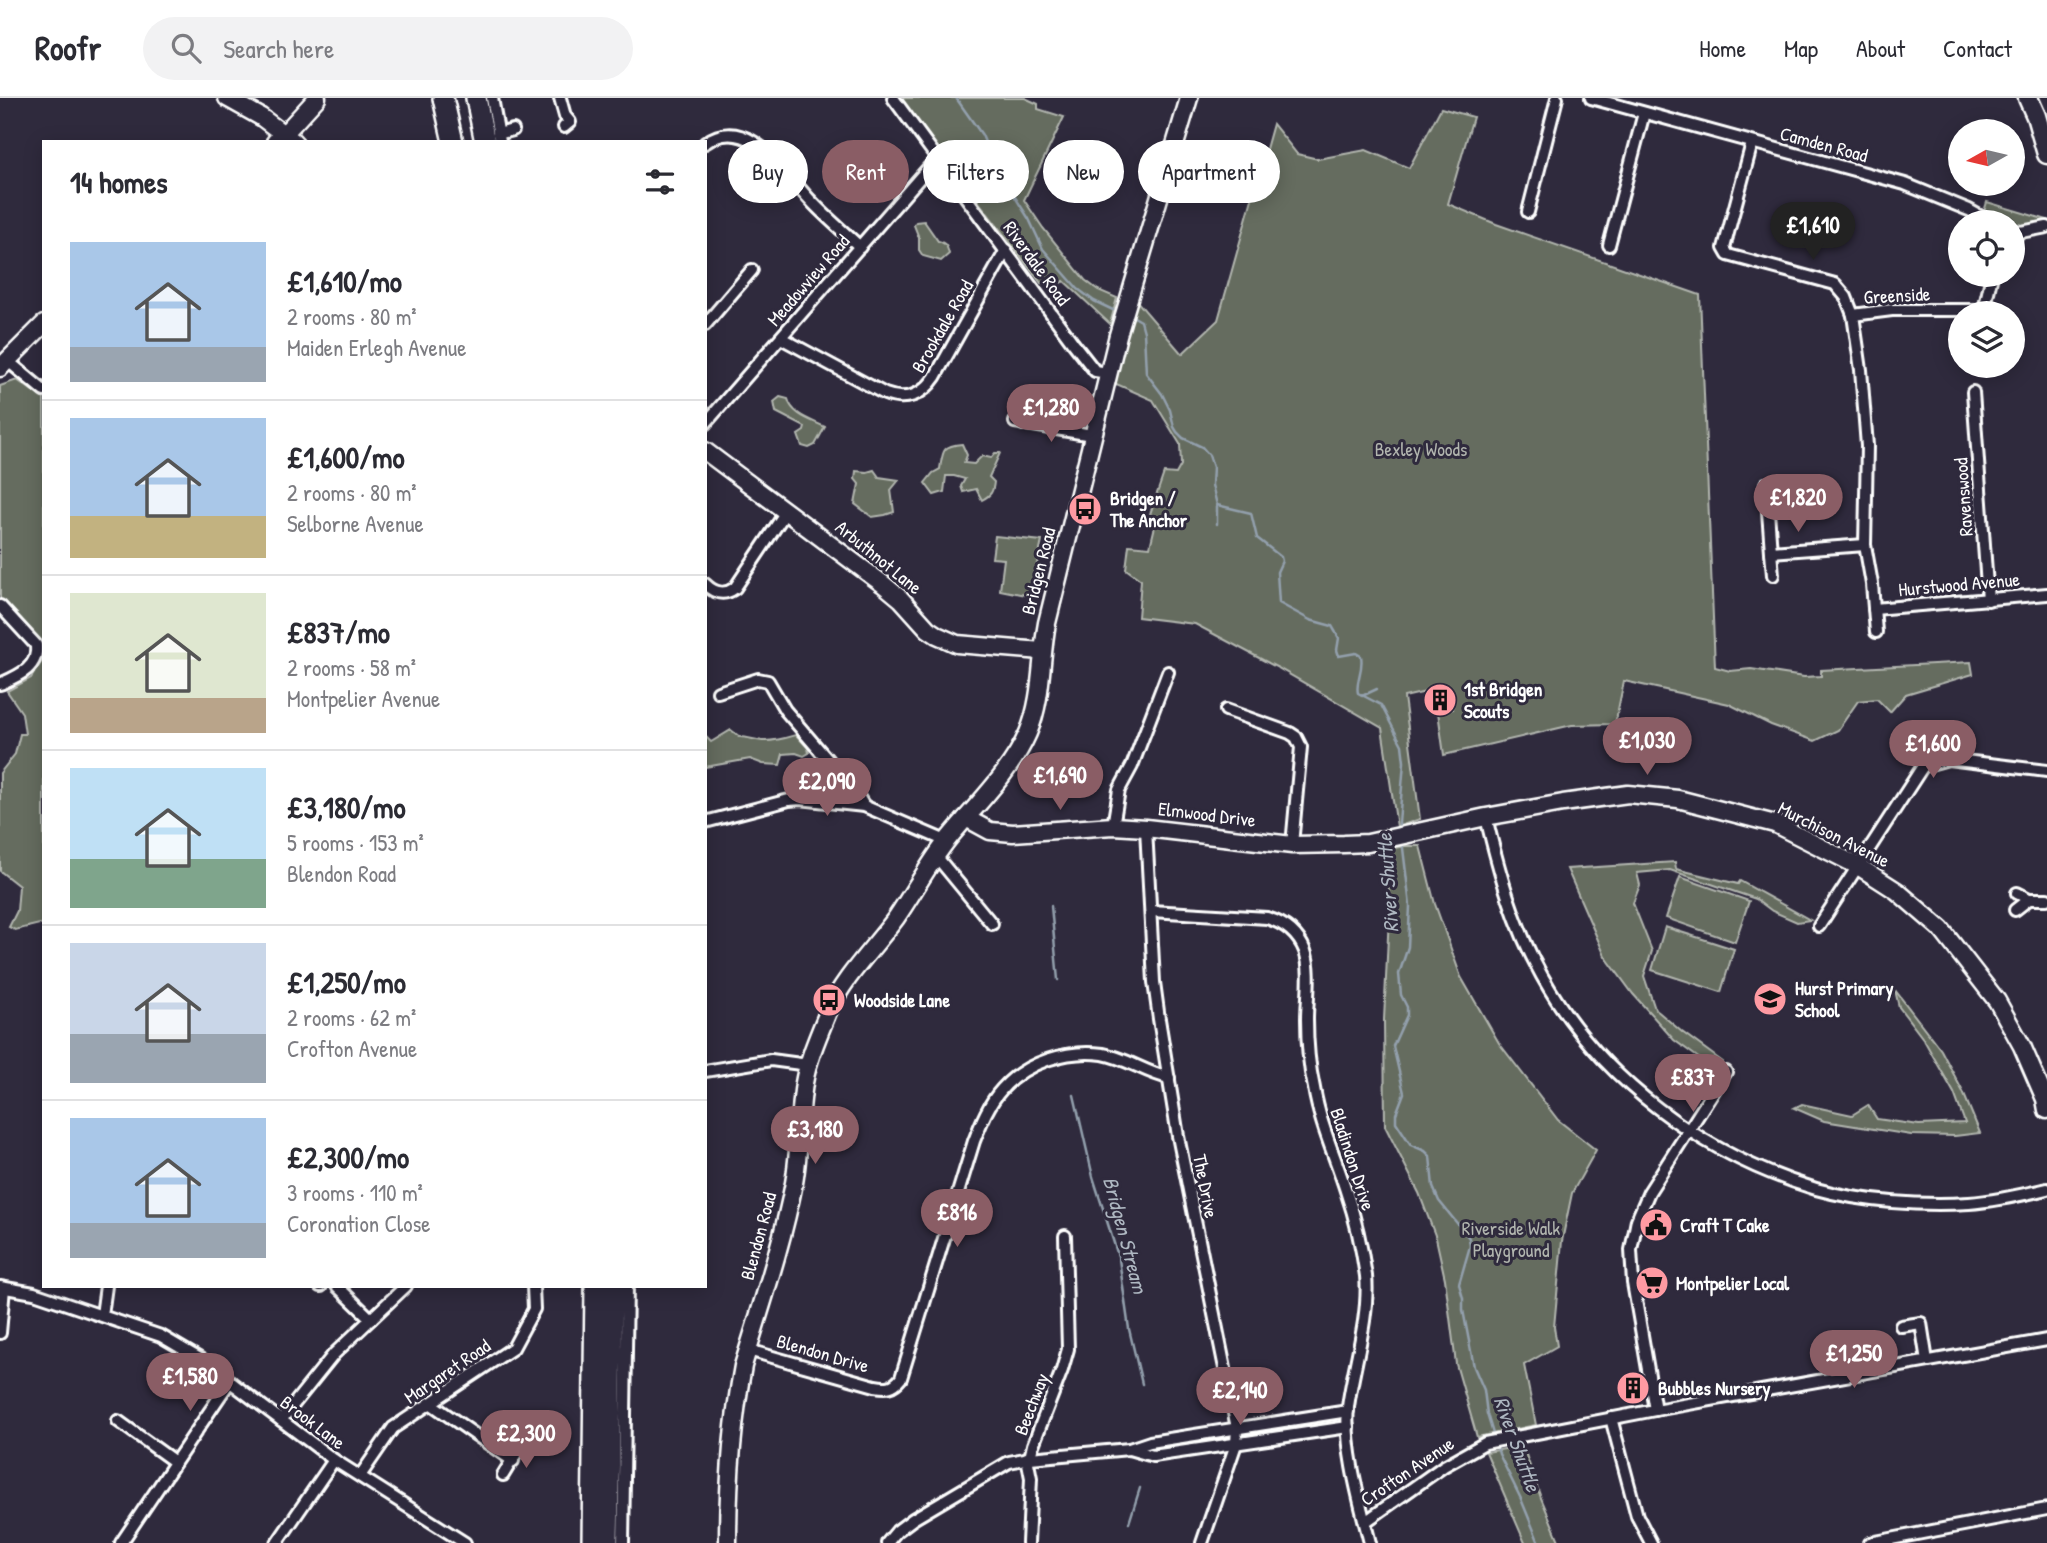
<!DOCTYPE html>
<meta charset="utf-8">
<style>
body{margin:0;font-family:"Patrick Hand",sans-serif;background:#f2f2f3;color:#2b2b33;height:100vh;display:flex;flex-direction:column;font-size:26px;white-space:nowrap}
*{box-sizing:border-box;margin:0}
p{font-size:23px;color:#7c7c81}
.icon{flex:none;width:38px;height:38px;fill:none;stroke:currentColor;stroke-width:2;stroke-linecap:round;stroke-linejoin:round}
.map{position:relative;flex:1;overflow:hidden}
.details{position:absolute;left:42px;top:42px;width:665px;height:1148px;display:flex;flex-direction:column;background:#fff;border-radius:0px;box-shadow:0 4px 18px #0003}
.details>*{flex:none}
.guide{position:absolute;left:728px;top:42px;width:665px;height:63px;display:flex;gap:14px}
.needle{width:46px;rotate:262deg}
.fabs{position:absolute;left:1948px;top:21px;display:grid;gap:14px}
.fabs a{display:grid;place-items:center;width:77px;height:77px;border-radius:50%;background:#fff;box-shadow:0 4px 18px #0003;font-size:35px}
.price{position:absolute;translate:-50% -60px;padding:0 16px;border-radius:24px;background:#8a5d65;color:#fff;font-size:23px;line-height:46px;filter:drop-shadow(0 2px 4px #0008)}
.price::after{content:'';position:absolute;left:50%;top:42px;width:21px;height:16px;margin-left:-10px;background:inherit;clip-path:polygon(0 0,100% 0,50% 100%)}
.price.selected{background:#222;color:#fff}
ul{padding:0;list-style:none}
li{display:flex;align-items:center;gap:21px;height:175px;padding:0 28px}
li+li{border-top:2px solid #e1e1e2}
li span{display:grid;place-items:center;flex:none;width:196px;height:140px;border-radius:0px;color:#555}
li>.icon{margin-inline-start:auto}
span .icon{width:84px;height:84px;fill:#fffc;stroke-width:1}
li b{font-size:30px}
h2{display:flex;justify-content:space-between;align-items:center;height:84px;padding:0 28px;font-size:30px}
.pill{padding:0 24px;border-radius:32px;background:#fff;box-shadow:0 4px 18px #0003;font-size:24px;line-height:63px}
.pill.selected{background:#8a5d65;color:#fff}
header{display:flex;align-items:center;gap:42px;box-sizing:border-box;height:98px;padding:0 35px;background:#fff;border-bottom:2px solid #e1e1e2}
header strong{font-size:33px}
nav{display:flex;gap:38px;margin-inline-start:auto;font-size:24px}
.search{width:490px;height:63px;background:#f2f2f3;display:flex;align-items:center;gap:18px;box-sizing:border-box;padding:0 24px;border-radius:38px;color:#7c7c81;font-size:26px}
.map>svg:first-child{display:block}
.green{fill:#656c5f;stroke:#b2b6af;stroke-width:2}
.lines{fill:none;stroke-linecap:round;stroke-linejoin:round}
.stream{stroke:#93a0ad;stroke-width:2.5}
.street-casing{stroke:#fff;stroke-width:16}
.secondary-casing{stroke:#fff;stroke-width:21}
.primary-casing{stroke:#fff;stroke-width:23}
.highway-casing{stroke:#fff;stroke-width:24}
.street{stroke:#2f2a3d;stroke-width:10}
.secondary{stroke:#2f2a3d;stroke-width:16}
.primary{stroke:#2f2a3d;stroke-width:18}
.highway{stroke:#2f2a3d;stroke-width:19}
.labels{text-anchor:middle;stroke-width:6;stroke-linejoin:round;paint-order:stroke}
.street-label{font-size:19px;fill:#fff;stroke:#2f2a3d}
.park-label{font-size:19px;fill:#b2b6af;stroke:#2f2a3d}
.poi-label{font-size:19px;font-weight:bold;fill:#fff;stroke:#2f2a3d;text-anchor:start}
.water-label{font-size:21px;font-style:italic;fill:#aeb7c1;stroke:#2f2a3d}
</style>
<header>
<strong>Roofr</strong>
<div class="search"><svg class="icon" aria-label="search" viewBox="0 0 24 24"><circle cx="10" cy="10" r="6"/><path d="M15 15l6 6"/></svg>Search here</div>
<nav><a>Home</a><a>Map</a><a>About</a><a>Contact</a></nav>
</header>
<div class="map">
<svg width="2047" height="1445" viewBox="0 0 2047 1445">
<rect width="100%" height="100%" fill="#2f2a3d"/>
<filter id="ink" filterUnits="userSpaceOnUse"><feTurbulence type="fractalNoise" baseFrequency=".0143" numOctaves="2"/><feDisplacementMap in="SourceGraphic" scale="14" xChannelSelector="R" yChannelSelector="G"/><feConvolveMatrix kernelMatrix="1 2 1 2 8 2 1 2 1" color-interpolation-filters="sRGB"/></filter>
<g filter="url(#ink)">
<g class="green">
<polygon points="898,0 1025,0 1038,6 1038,11 1064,19 1024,102 1043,130 1085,182 1098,192 1117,200 1110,226 1064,183 1058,186 1041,185 965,86 963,88"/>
<polygon points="1441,10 1473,19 1448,106 1496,126 1700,197 1715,569 1730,573 1751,571 1804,579 1821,578 1821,572 1971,564 1973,576 1906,596 1890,614 1877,601 1858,603 1838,632 1815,643 1771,627 1729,606 1624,583 1615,626 1572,627 1444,657 1438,614 1453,611 1448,589 1404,599 1420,721 1397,729 1382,630 1278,570 1195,526 1138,519 1141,482 1126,471 1129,447 1150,449 1155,428 1150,416 1164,375 1176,376 1181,367 1180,346 1153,302 1114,285 1136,202 1182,256 1218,222 1273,26 1297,56 1318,61 1366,52 1409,70"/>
<polygon points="1987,104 2047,122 2039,128 2013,129 2012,124 1998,124 1983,117"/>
<path d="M924,123L938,143C946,145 947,148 949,156L941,163L923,158L919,152V140L914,127L916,124Z"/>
<polygon points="17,282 44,301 44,551 0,503 0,288"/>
<path d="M780,299L788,301C792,317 811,322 825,329L815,347L809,350L802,348L798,337L804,333L805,329L776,314L774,304Z"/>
<path d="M962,346L967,357L964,365L974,366L982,358L991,360L995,355H1000L989,379L994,384C993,394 991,397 982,402L976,391L963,394L961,388L965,381L954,378H946L944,394L934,397L925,385L933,375L940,371C943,352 942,348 962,346Z"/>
<polygon points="874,372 879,379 899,382 891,392 894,414 885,417 872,419 855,406 859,386 855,381 856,373 867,374"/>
<polygon points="995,438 1042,443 1030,498 1000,492 1004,461 992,460"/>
<polygon points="44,560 44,825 15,832 9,829 17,813 19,788 0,773 0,675 15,656 20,636 25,636 22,615 7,593 31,580"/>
<path d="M731,632L740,639C749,639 756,643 765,643C776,643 786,640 796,637L808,650L809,655L804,658L796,655L783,656L780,667L763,666L750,661L705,669V638L711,644Z"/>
<polygon points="1405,748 1420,748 1435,806 1461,879 1499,945 1558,1022 1596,1052 1572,1095 1562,1143 1554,1229 1557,1248 1524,1267 1536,1327 1477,1339 1456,1266 1445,1181 1436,1140 1419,1095 1385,1028 1384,922 1389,817 1388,751"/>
<polygon points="1675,764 1676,771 1738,786 1740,783 1810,822 1797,824 1772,813 1756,801 1670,772 1637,775 1640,787 1633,805 1652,853 1644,878 1655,911 1682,934 1723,964 1718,974 1674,942 1633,896 1605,858 1567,771"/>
<polygon points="1680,779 1749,803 1735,844 1666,820"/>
<polygon points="1665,829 1734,851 1721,894 1652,872"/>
<polygon points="1895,892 1941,952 1963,994 1980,1035 1955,1038 1911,1037 1824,1023 1794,1010 1802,1006 1852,1017 1868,1007 1877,1021 1919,1027 1965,1025 1954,995 1924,942 1899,909"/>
<polygon points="1523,1348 1541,1400 1560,1445 1525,1445 1486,1354"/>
</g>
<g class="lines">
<g class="stream">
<polyline points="956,0 982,37 994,66 1029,121 1043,151 1078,191 1094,203 1113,212"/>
<polyline points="1134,219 1141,223 1144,234 1146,275 1162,296 1170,312 1174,329 1177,334 1183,340 1202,349 1209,357 1213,369 1212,387 1217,407 1217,426"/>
<path d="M1217,407L1251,415L1257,440L1281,459L1282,463L1277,474L1279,505L1310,522L1332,528L1339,540L1337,552L1339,558L1356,555L1361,558C1364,572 1355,583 1358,595L1381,607L1402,647L1404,664L1399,725L1400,732"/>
<polyline points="1362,598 1377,591"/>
<polyline points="1402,742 1410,808 1408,849 1399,876 1401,897 1407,909 1407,917 1393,948 1404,995 1396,1016 1396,1024 1411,1047 1425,1053 1430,1058 1433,1089 1439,1103 1469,1140 1470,1148 1459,1186 1463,1200 1463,1212 1474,1269 1484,1292 1487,1316 1494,1339"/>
<polyline points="1051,808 1058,882"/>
<polyline points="1074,997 1093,1079 1119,1161 1129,1231 1142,1286"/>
<polyline points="1496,1345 1499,1356 1521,1401 1539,1445"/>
<polyline points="1129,1425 1140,1390"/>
</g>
<defs>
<g id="street">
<polyline points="492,0 500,44"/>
<polyline points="560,0 565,18 570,24 564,29"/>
<polyline points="893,0 1073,245 1095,273 1108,275"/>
<polyline points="1591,0 1905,86 1969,112 1990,124"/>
<polyline points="498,36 513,32"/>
<path d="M705,45C749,13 786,78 812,104C827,120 844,134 860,149"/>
<polyline points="1752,45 1724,150 1728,157 1835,186 1846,199 1853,217 1861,272 1867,348 1865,447 1872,486 1876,534"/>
<polyline points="1528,114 1557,0"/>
<polyline points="2012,132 2021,134 2047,129"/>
<polyline points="1609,147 1644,15"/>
<polyline points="1853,217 1892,212 1984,212 1992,177"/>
<polyline points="705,227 752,172"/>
<path d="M781,240L885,296C906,304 923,297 935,279L1006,152"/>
<polyline points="8,263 44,293"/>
<polyline points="1973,294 1988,502"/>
<polyline points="1015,324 1092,337"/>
<polyline points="705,326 937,60"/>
<polyline points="1023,326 1025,310"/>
<polyline points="1766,386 1771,454 1865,447"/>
<polyline points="1771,454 1773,477"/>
<path d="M705,486C714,495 724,498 735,490L787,412"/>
<path d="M0,508L36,547C39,570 18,578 0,586"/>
<polyline points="1874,511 2047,496"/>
<polyline points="718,594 758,581 768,583 785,612 856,695 864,708"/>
<polyline points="1226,612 1290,635 1296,639 1301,649 1292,747"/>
<path d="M1486,719C1499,774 1514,828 1542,878C1600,982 1703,1057 1816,1091C1862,1104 1922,1108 1969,1105C1995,1103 2022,1097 2047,1091"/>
<polyline points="705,724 789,702 800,701 864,708 946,743"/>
<polyline points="1113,728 1119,692 1132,668 1168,574"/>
<polyline points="1146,730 1154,884 1159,921 1178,1038 1237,1330 1236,1346 1202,1445"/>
<polyline points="936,758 992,826"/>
<polyline points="2017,795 2029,801 2047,801"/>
<polyline points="2015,812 2029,801"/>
<path d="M1151,813L1267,820C1284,825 1298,835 1305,853C1312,873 1307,900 1307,921C1307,944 1309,968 1314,990C1320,1027 1336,1060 1347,1096C1356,1122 1362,1151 1366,1178C1370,1219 1353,1269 1348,1309C1344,1350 1360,1405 1370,1445"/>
<polyline points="1819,828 1923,668 1948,661 2047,673"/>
<polyline points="705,973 771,962 808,967"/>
<polyline points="320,1188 321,1188"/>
<polyline points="337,1188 371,1221"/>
<polyline points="0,1189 34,1195 161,1238 200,1261 334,1362 465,1445"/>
<polyline points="102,1217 106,1188"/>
<polyline points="1901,1228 1921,1225 1927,1263"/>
<polyline points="0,1235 4,1190"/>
<path d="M748,1252L875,1288C887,1290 893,1290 901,1280L974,1043C981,1025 989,1005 1002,991C1026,964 1068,951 1103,956C1126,960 1146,975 1169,980"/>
<polyline points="430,1305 513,1363"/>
<polyline points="1655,1312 1633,1185 1631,1152 1637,1122 1649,1094 1726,974"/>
<polyline points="1611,1320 1637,1418 1651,1445"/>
<polyline points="281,1322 334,1256 406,1188"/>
<polyline points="118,1323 175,1364"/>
<polyline points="1129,1351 1153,1358 1348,1329"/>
<polyline points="1027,1360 1031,1380 1028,1445"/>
<polyline points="1030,1360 1129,1351 1150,1344 1348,1313"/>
<polyline points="503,1377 520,1349"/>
<polyline points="360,1378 393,1330 513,1250 534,1211 533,1188"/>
<polyline points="1365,1424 1444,1368 1485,1345 1655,1312 2047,1242"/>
<polyline points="121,1445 230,1283"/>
<polyline points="277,1445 334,1362"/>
<polyline points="623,1445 627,1188"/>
<polyline points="887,1445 897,1433 913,1421 1009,1364 1030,1360 1033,1347 1062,1272 1068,1251 1065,1138"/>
<polyline points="1870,1445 2047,1411"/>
</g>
<g id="secondary">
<polyline points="227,0 261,19 294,44"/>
<polyline points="275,44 285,35 317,0"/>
<polyline points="0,270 44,226"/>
<polyline points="705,353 883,486 901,501 928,531 937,537 957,546 1042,553"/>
<polyline points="966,720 990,733 1013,735 1113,728 1146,730 1292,747 1344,746 1368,745 1486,719 1563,705 1628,696 1678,701 1775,726 1858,768 1897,793 1941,831 1997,903 2022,948 2045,1001 2047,1012"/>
<path d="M728,1445C728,1387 732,1326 743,1268C761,1208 782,1147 794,1085C800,1051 799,1018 804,985C808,961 819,936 828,914C844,879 873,851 896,820C914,794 929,765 949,740C976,707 1011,674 1028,635C1043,600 1040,562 1047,525L1118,237L1189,0"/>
</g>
<polyline id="primary" points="2028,0 2036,18 2047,56"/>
<g id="highway">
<polyline points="443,0 453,44"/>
<polyline points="476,0 485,44"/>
<polyline points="592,1445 595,1188"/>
<polyline points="608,1445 613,1188"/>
</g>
</defs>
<use href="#street" class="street-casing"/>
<use href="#secondary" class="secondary-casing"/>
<use href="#primary" class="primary-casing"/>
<use href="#highway" class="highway-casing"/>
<use href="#street" class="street"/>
<use href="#secondary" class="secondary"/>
<use href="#primary" class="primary"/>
<use href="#highway" class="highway"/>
</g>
</g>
<defs>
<symbol id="bus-disc" viewBox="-11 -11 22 22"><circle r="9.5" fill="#ff9aa2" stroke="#2f2a3d"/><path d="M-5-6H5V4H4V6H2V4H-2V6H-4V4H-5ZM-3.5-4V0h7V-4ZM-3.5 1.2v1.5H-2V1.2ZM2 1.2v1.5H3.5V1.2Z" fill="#111"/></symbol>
<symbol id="building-disc" viewBox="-11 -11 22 22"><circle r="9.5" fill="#ff9aa2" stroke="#2f2a3d"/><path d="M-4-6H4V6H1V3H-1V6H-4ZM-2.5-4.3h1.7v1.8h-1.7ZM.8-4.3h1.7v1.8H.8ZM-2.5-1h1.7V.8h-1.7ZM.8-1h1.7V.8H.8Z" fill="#111"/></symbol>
<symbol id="school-disc" viewBox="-11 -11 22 22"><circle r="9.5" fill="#ff9aa2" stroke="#2f2a3d"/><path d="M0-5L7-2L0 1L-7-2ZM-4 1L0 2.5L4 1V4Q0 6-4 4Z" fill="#111"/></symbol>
<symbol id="civic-disc" viewBox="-11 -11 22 22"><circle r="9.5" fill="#ff9aa2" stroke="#2f2a3d"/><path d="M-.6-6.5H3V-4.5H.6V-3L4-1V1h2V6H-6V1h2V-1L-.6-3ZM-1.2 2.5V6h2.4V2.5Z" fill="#111"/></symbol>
<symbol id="supermarket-disc" viewBox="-11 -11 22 22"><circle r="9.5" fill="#ff9aa2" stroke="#2f2a3d"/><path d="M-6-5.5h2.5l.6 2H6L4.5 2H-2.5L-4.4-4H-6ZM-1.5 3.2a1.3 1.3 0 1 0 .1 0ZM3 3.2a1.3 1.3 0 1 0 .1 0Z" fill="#111"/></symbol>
</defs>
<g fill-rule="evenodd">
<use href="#bus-disc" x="1066" y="392" width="38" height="38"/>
<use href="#building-disc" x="1421" y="583" width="38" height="38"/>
<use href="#school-disc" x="1751" y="882" width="38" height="38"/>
<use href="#bus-disc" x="810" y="883" width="38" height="38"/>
<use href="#civic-disc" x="1637" y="1108" width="38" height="38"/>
<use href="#supermarket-disc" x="1633" y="1166" width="38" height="38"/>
<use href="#building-disc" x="1614" y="1271" width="38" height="38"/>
</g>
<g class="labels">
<g class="street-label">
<text transform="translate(1824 46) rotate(15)" y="7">Camden Road</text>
<text transform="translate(1037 165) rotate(54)" y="7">Riverdale Road</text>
<text transform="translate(808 182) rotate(-49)" y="7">Meadowview Road</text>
<text transform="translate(1897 197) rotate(-3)" y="7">Greenside</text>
<text transform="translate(942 228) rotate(-60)" y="7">Brookdale Road</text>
<text transform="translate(1963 399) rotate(-94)" y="7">Ravenswood</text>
<text transform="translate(879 459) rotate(39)" y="7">Arbuthnot Lane</text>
<text transform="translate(1038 473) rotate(-76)" y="7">Bridgen Road</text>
<text transform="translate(1959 486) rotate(-5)" y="7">Hurstwood Avenue</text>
<text transform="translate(1207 716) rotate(7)" y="7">Elmwood Drive</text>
<text transform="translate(1834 736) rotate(27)" y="7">Murchison Avenue</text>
<text transform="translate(1353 1061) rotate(72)" y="7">Bladindon Drive</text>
<text transform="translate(1206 1088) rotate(79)" y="7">The Drive</text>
<text transform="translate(758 1138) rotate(-75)" y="7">Blendon Road</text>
<text transform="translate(823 1255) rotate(16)" y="7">Blendon Drive</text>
<text transform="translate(447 1273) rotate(-34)" y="7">Margaret Road</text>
<text transform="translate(1031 1306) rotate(-69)" y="7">Beechway</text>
<text transform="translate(313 1324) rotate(37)" y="7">Brook Lane</text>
<text transform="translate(1407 1373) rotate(-34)" y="7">Crofton Avenue</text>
</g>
<g class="park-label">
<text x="1421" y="358">Bexley Woods</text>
<text x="1511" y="1137">Riverside Walk<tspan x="1511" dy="22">Playground</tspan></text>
</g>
<g class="poi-label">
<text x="1110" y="407">Bridgen /<tspan x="1110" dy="22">The Anchor</tspan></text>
<text x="1464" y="598">1st Bridgen<tspan x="1464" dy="22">Scouts</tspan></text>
<text x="1795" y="897">Hurst Primary<tspan x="1795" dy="22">School</tspan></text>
<text x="854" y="909">Woodside Lane</text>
<text x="1680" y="1134">Craft T Cake</text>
<text x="1676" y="1192">Montpelier Local</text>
<text x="1658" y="1297">Bubbles Nursery</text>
</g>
<g class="water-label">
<text transform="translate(1388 785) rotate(-94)" y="7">River Shuttle</text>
<text transform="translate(1125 1137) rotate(75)" y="7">Bridgen Stream</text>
<text transform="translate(1517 1346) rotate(70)" y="7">River Shuttle</text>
</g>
</g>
</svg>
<div class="fabs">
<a><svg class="needle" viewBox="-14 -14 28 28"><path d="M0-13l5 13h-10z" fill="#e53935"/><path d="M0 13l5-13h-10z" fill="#7c7c81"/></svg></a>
<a><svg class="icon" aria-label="locate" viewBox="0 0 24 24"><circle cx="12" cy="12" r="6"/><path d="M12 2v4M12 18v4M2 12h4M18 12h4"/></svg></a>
<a><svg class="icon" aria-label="layers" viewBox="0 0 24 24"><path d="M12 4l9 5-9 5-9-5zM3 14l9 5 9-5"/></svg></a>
</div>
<b class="price selected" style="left:1813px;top:164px">£1,610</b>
<b class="price" style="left:1051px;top:346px">£1,280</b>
<b class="price" style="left:1798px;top:436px">£1,820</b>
<b class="price" style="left:1647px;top:679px">£1,030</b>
<b class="price" style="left:1933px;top:682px">£1,600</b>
<b class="price" style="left:1060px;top:714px">£1,690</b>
<b class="price" style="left:827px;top:720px">£2,090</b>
<b class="price" style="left:1693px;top:1016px">£837</b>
<b class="price" style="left:815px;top:1068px">£3,180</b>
<b class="price" style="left:957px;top:1151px">£816</b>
<b class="price" style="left:1854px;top:1292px">£1,250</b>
<b class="price" style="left:190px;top:1315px">£1,580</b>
<b class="price" style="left:1240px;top:1329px">£2,140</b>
<b class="price" style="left:526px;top:1372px">£2,300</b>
<div class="guide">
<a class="pill">Buy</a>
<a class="pill selected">Rent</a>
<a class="pill">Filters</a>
<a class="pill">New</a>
<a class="pill">Apartment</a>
</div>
<section class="details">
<h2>14 homes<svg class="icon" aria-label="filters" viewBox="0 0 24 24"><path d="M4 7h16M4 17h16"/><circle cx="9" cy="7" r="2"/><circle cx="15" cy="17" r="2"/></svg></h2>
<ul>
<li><span style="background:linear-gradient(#a9c7e8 75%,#9aa5b1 0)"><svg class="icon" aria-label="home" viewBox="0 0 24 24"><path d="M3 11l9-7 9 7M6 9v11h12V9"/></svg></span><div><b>£1,610/mo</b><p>2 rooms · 80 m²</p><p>Maiden Erlegh Avenue</p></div></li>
<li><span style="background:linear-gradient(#a9c7e8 70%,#c2b280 0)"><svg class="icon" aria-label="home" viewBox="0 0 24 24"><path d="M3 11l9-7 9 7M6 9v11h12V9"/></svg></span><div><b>£1,600/mo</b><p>2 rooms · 80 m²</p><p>Selborne Avenue</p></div></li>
<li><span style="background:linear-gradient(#dfe7d0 75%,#b9a48a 0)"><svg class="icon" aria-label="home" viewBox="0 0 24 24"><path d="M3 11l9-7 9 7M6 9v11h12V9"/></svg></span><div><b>£837/mo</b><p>2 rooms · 58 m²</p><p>Montpelier Avenue</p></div></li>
<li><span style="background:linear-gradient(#bfe0f5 65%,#7fa58c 0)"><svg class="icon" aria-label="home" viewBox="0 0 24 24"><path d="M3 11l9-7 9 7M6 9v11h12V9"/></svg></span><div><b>£3,180/mo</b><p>5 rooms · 153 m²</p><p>Blendon Road</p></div></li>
<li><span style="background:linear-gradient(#c9d6e8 65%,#9aa5b1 0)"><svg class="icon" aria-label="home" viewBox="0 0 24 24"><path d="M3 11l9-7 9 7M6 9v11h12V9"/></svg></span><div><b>£1,250/mo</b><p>2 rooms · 62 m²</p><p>Crofton Avenue</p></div></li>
<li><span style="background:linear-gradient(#a9c7e8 75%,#9aa5b1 0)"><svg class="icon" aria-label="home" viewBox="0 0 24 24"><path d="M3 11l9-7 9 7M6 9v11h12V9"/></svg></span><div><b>£2,300/mo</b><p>3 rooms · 110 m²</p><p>Coronation Close</p></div></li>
</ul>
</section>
</div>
